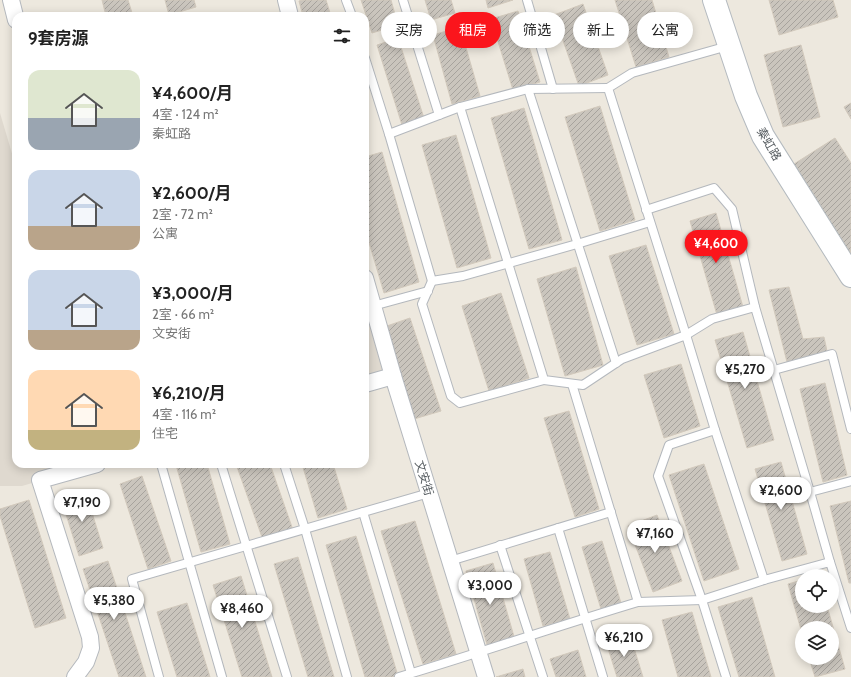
<!DOCTYPE html>
<html lang="zh">
<meta charset="utf-8">
<style>
body{margin:0;font-family:Cabin,"Noto Sans SC",sans-serif;background:#f2f2f2;color:#222;height:100vh;display:flex;flex-direction:column;font-size:15px;white-space:nowrap}
*{box-sizing:border-box;margin:0}
p{font-size:13px;color:#767676}
.icon{flex:none;width:22px;height:22px;fill:none;stroke:currentColor;stroke-width:2;stroke-linecap:round;stroke-linejoin:round}
.map{position:relative;flex:1;overflow:hidden}
.panel{position:absolute;left:12px;top:12px;width:357px;height:456px;display:flex;flex-direction:column;background:#fff;border-radius:12px;box-shadow:0 2px 10px #0003}
.panel>*{flex:none}
.top-card{position:absolute;left:381px;top:12px;width:380px;height:36px;display:flex;gap:8px}
.controls{position:absolute;left:795px;top:569px;display:grid;gap:8px}
.controls a{display:grid;place-items:center;width:44px;height:44px;border-radius:50%;background:#fff;box-shadow:0 2px 10px #0003;font-size:20px}
.price{position:absolute;translate:-50% -34px;padding:0 9px;border-radius:14px;background:#fff;color:#222;font-size:13px;line-height:26px;filter:drop-shadow(0 1px 2px #0008)}
.price::after{content:'';position:absolute;left:50%;top:24px;width:12px;height:9px;margin-left:-6px;background:inherit;clip-path:polygon(0 0,100% 0,50% 100%)}
.price.selected{background:#fb151c;color:#fff}
ul{padding:0;list-style:none}
li{display:flex;align-items:center;gap:12px;height:100px;padding:0 16px}
li span{display:grid;place-items:center;flex:none;width:112px;height:80px;border-radius:12px;color:#555}
li>.icon{margin-inline-start:auto}
span .icon{width:48px;height:48px;fill:#fffc;stroke-width:1}
li b{font-size:17px}
h2{display:flex;justify-content:space-between;align-items:center;height:48px;padding:0 16px;font-size:17px}
.tag{padding:0 14px;border-radius:18px;background:#fff;box-shadow:0 2px 10px #0003;font-size:14px;line-height:36px}
.tag.selected{background:#fb151c;color:#fff}
.map>svg:first-child{display:block}
.education{fill:#dfd9cf}
.building{fill:url(#building-hatch);stroke:#d2c9bc}
.lines{fill:none;stroke-linecap:round;stroke-linejoin:round}
.lane-casing{stroke:#b4b8bd;stroke-width:10}
.street-casing{stroke:#b4b8bd;stroke-width:18}
.secondary-casing{stroke:#b4babf;stroke-width:24}
.lane{stroke:#fff;stroke-width:8}
.street{stroke:#fff;stroke-width:16}
.secondary{stroke:#fff;stroke-width:22}
.labels{text-anchor:middle;stroke-width:3;stroke-linejoin:round;paint-order:stroke}
.street-label{font-size:12px;fill:#575d61;stroke:#fff}
</style>
<div class="map">
<svg width="851" height="677" viewBox="0 0 851 677">
<defs>
<pattern id="building-hatch" width="6" height="6" patternUnits="userSpaceOnUse"><rect width="6" height="6" fill="#cac5bd"/><path d="M-1 1l2-2M0 6l6-6M5 7l2-2" fill="none" stroke="#a7a39d"/></pattern>
</defs>
<rect width="100%" height="100%" fill="#ede8de"/>
<g class="education">
<polygon points="0,113 16,167 16,464 97,464 22,486 0,486"/>
<polygon points="365,278 393,376 365,384"/>
</g>
<g class="building">
<polygon points="102,0 128,0 133,16 106,16"/>
<polygon points="165,0 194,0 196,7 169,15"/>
<polygon points="303,0 326,0 331,16 303,16 299,1"/>
<polygon points="361,0 391,0 398,25 372,33"/>
<polygon points="425,0 451,0 455,13 431,20"/>
<polygon points="486,0 513,0 488,8"/>
<polygon points="615,0 652,0 669,57 636,67"/>
<polygon points="769,0 833,0 838,17 779,35"/>
<polygon points="583,4 608,75 579,86 554,15"/>
<polygon points="518,11 540,82 513,90 491,19"/>
<polygon points="460,27 480,96 452,104 433,35"/>
<polygon points="398,38 424,118 402,125 377,45"/>
<polygon points="801,45 820,117 783,127 764,55"/>
<polygon points="851,103 851,119 844,107"/>
<polygon points="600,106 635,220 600,231 565,117"/>
<polygon points="524,108 562,240 529,249 491,118"/>
<polygon points="456,135 491,258 457,268 422,145"/>
<polygon points="835,138 851,163 851,255 794,164"/>
<polygon points="382,152 419,282 384,293 365,229 365,157"/>
<polygon points="716,213 743,307 717,315 690,221"/>
<polygon points="646,245 674,334 637,345 609,256"/>
<polygon points="576,267 603,365 565,376 537,279"/>
<polygon points="789,287 803,339 824,337 827,351 787,362 769,290"/>
<polygon points="501,293 529,378 489,391 462,306"/>
<polygon points="410,318 441,411 414,419 384,327"/>
<polygon points="743,332 774,440 747,448 715,340"/>
<polygon points="681,364 700,426 664,438 644,375"/>
<polygon points="825,383 847,475 823,482 800,389"/>
<polygon points="569,411 599,509 575,517 544,418"/>
<polygon points="781,462 807,554 782,561 755,469"/>
<polygon points="181,464 207,464 230,544 201,552 176,465"/>
<polygon points="236,464 270,464 293,530 263,540"/>
<polygon points="302,464 333,464 347,509 318,518"/>
<polygon points="704,464 739,569 704,581 669,475"/>
<polygon points="142,476 171,561 148,569 120,484"/>
<polygon points="85,490 103,548 79,556 61,498"/>
<polygon points="29,500 66,618 35,628 0,516 0,509"/>
<polygon points="851,501 851,583 849,583 830,506"/>
<polygon points="657,515 682,581 653,592 628,526"/>
<polygon points="415,521 456,654 423,664 381,531"/>
<polygon points="356,536 398,676 395,677 365,677 326,545"/>
<polygon points="602,541 621,603 601,609 582,547"/>
<polygon points="550,552 570,619 543,626 524,559"/>
<polygon points="298,557 334,677 308,677 274,564"/>
<polygon points="108,561 146,677 119,677 83,569"/>
<polygon points="493,563 515,640 488,648 466,571"/>
<polygon points="241,576 272,677 242,677 213,585"/>
<polygon points="802,580 802,606 827,606 845,669 815,677 809,658 832,658 832,628 802,628 802,633 788,584"/>
<polygon points="752,597 775,677 739,677 718,607"/>
<polygon points="187,603 210,677 177,677 157,612"/>
<polygon points="692,612 711,677 678,677 662,620"/>
<polygon points="630,635 643,677 617,677 606,642"/>
<polygon points="578,650 586,677 556,677 550,659"/>
<polygon points="523,669 525,677 496,677"/>
</g>
<g class="lines">
<defs>
<g id="lane">
<polyline points="346,0 352,16"/>
<polyline points="403,0 439,115"/>
<polyline points="527,0 553,89"/>
<polyline points="728,46 632,73 608,88 686,335 712,319 755,307 810,492 830,562"/>
<polyline points="365,58 389,134"/>
<polyline points="608,88 528,89 460,107 389,134 432,281 463,276 577,244 650,222"/>
<polyline points="528,89 616,363"/>
<polyline points="460,107 544,380 583,385 622,359 686,335 715,430 764,580 830,562 851,628"/>
<polyline points="646,210 714,188 732,209 755,307"/>
<polyline points="432,281 422,304 451,396 460,403 544,380"/>
<polyline points="373,306 428,291"/>
<polyline points="774,370 832,354 851,429"/>
<polyline points="715,430 669,445 658,476 702,600 726,677"/>
<polyline points="161,464 222,677"/>
<polyline points="221,464 287,677"/>
<polyline points="284,464 305,529 347,677"/>
<polyline points="810,492 851,481"/>
<polyline points="363,512 411,673"/>
<polyline points="558,528 603,677"/>
<polyline points="500,545 543,677"/>
<polyline points="450,561 611,512"/>
<polyline points="638,602 702,600 764,580"/>
<polyline points="159,677 132,579 429,493"/>
<path d="M399,677C479,653 558,626 638,602L572,384"/>
</g>
<g id="street">
<polyline points="11,0 16,20"/>
<polyline points="286,0 290,16"/>
<polyline points="365,278 393,376 486,677"/>
<polyline points="365,384 393,376"/>
<polyline points="75,677 86,662 91,648 90,637 40,480 97,464"/>
</g>
<polyline id="secondary" points="714,0 746,96 763,136 851,276"/>
</defs>
<use href="#lane" class="lane-casing"/>
<use href="#street" class="street-casing"/>
<use href="#secondary" class="secondary-casing"/>
<use href="#lane" class="lane"/>
<use href="#street" class="street"/>
<use href="#secondary" class="secondary"/>
</g>
<g class="labels">
<g class="street-label">
<text transform="translate(769 144) rotate(60)" y="4">秦虹路</text>
<text transform="translate(424 478) rotate(73)" y="4">文安街</text>
</g>
</g>
</svg>
<div class="controls">
<a><svg class="icon" aria-label="locate" viewBox="0 0 24 24"><circle cx="12" cy="12" r="6"/><path d="M12 2v4M12 18v4M2 12h4M18 12h4"/></svg></a>
<a><svg class="icon" aria-label="layers" viewBox="0 0 24 24"><path d="M12 4l9 5-9 5-9-5zM3 14l9 5 9-5"/></svg></a>
</div>
<b class="price selected" style="left:716px;top:264px">¥4,600</b>
<b class="price" style="left:745px;top:390px">¥5,270</b>
<b class="price" style="left:781px;top:511px">¥2,600</b>
<b class="price" style="left:82px;top:523px">¥7,190</b>
<b class="price" style="left:655px;top:554px">¥7,160</b>
<b class="price" style="left:490px;top:606px">¥3,000</b>
<b class="price" style="left:114px;top:621px">¥5,380</b>
<b class="price" style="left:242px;top:629px">¥8,460</b>
<b class="price" style="left:624px;top:658px">¥6,210</b>
<div class="top-card">
<a class="tag">买房</a>
<a class="tag selected">租房</a>
<a class="tag">筛选</a>
<a class="tag">新上</a>
<a class="tag">公寓</a>
</div>
<section class="panel">
<h2>9套房源<svg class="icon" aria-label="filters" viewBox="0 0 24 24"><path d="M4 7h16M4 17h16"/><circle cx="9" cy="7" r="2"/><circle cx="15" cy="17" r="2"/></svg></h2>
<ul>
<li><span style="background:linear-gradient(#dfe7d0 60%,#9aa5b1 0)"><svg class="icon" aria-label="home" viewBox="0 0 24 24"><path d="M3 11l9-7 9 7M6 9v11h12V9"/></svg></span><div><b>¥4,600/月</b><p>4室 · 124 m²</p><p>秦虹路</p></div></li>
<li><span style="background:linear-gradient(#c9d6e8 70%,#b9a48a 0)"><svg class="icon" aria-label="home" viewBox="0 0 24 24"><path d="M3 11l9-7 9 7M6 9v11h12V9"/></svg></span><div><b>¥2,600/月</b><p>2室 · 72 m²</p><p>公寓</p></div></li>
<li><span style="background:linear-gradient(#c9d6e8 75%,#b9a48a 0)"><svg class="icon" aria-label="home" viewBox="0 0 24 24"><path d="M3 11l9-7 9 7M6 9v11h12V9"/></svg></span><div><b>¥3,000/月</b><p>2室 · 66 m²</p><p>文安街</p></div></li>
<li><span style="background:linear-gradient(#ffd9b3 75%,#c2b280 0)"><svg class="icon" aria-label="home" viewBox="0 0 24 24"><path d="M3 11l9-7 9 7M6 9v11h12V9"/></svg></span><div><b>¥6,210/月</b><p>4室 · 116 m²</p><p>住宅</p></div></li>
</ul>
</section>
</div>
